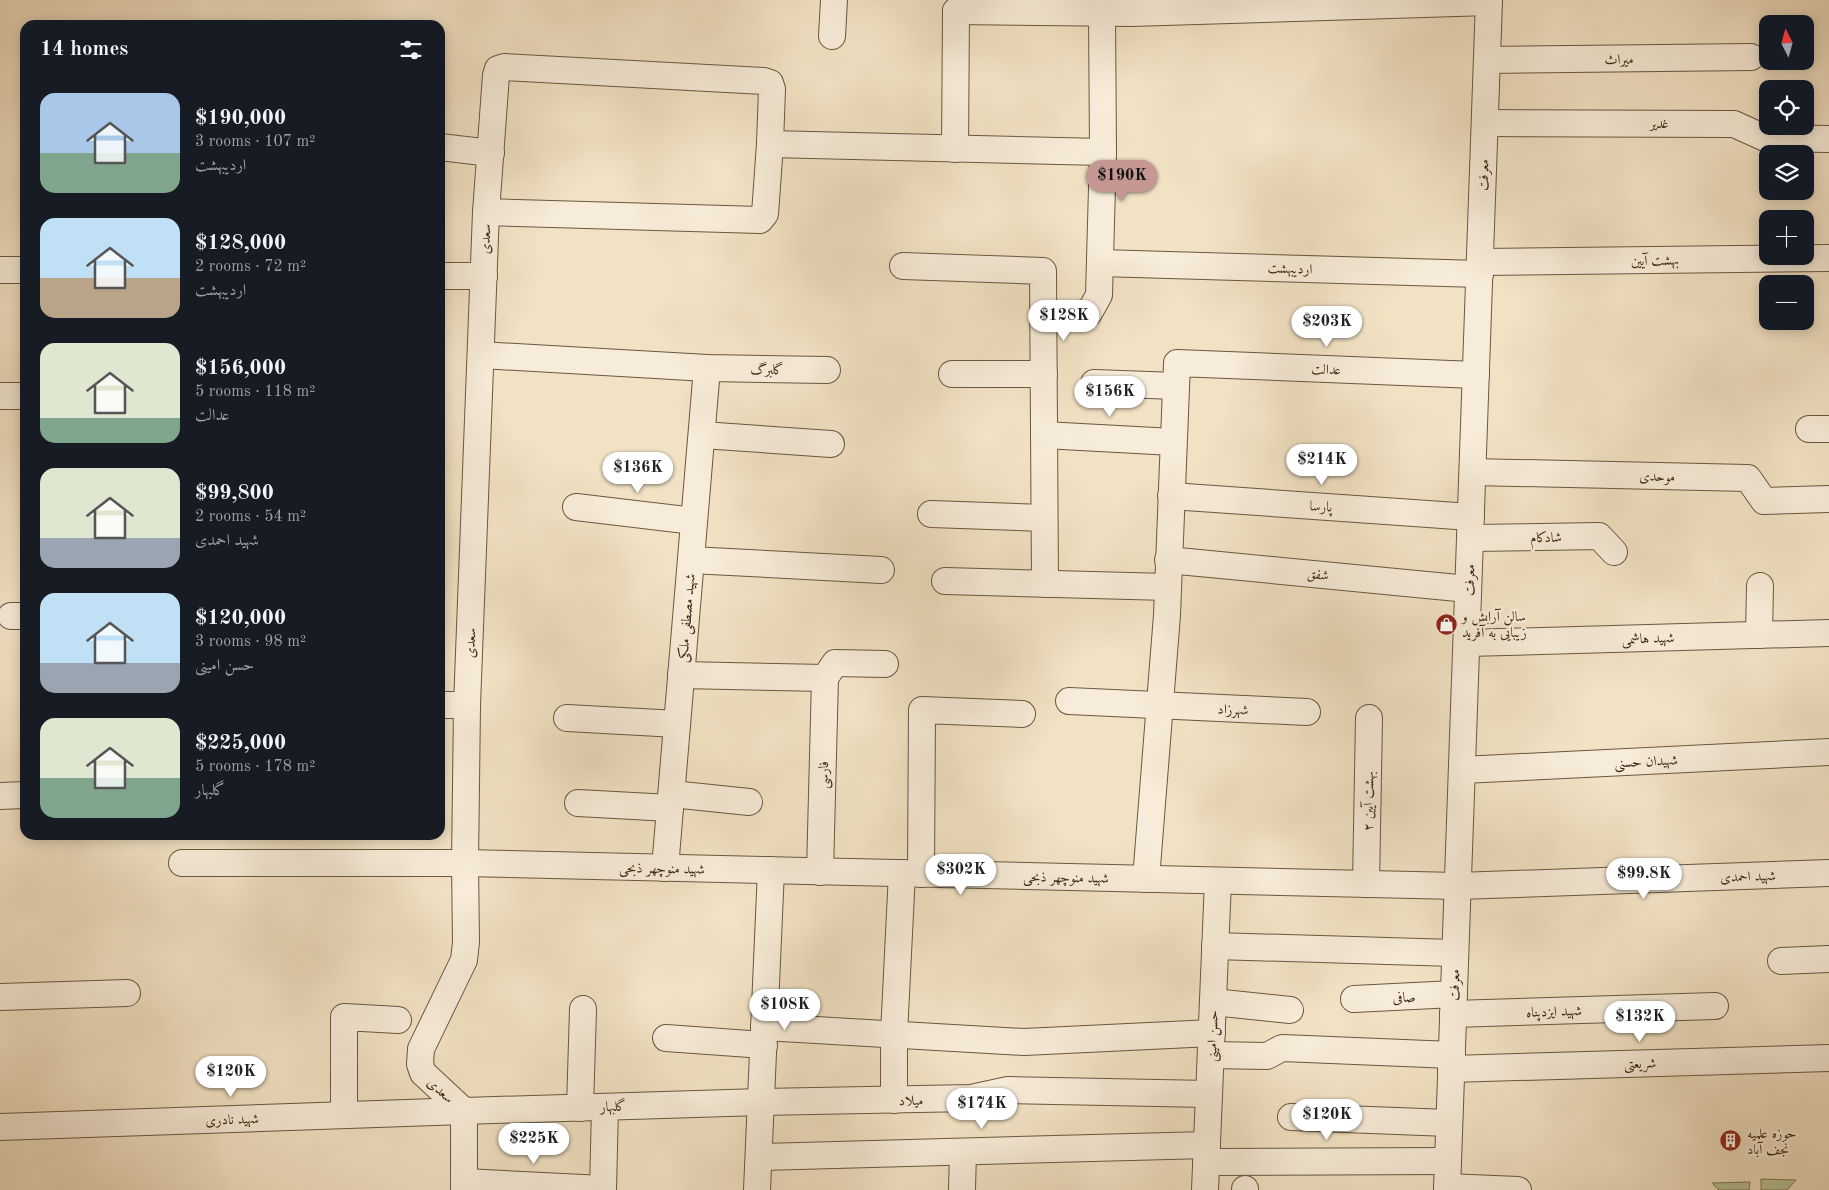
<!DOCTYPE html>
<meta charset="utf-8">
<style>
body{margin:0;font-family:"Old Standard TT",Amiri,serif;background:#20242c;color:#f1f3f6;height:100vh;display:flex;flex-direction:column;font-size:19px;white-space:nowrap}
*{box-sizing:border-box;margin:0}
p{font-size:16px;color:#9ea1a6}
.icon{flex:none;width:28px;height:28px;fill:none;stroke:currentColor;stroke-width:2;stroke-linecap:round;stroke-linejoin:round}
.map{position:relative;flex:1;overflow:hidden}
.side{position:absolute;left:20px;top:20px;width:425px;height:820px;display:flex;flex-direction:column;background:#171b24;border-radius:15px;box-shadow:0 2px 12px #0003}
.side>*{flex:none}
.needle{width:32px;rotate:354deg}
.controls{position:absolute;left:1759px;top:15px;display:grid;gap:10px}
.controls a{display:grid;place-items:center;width:55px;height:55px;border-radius:10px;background:#171b24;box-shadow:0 2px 12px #0003;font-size:25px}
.price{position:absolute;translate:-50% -42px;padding:0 11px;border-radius:18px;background:#fff;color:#222;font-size:16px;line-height:32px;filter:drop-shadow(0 1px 2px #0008)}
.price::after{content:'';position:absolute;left:50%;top:30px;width:15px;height:11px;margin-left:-8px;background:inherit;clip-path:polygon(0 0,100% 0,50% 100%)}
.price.current{background:#c59692;color:#111}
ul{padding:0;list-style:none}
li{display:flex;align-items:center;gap:15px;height:125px;padding:0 20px}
li span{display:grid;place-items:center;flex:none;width:140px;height:100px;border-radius:15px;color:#555}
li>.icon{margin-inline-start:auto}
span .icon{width:60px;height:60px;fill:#fffc;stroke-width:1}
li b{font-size:21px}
h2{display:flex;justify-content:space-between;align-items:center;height:60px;padding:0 20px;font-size:21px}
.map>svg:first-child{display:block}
.green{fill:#b8c496;stroke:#7a7654}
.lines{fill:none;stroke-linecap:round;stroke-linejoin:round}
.minor-casing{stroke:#6a573f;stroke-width:28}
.minor{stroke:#f7ecd9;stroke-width:26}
.labels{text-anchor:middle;stroke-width:4.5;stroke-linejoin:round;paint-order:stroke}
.street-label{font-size:14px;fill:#3d2913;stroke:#f7ecd9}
.poi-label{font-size:14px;fill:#3d2913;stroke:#f7ecd9;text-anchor:start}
</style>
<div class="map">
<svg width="1829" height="1190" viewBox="0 0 1829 1190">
<rect width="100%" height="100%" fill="#f2e2c4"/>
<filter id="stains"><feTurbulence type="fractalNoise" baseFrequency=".004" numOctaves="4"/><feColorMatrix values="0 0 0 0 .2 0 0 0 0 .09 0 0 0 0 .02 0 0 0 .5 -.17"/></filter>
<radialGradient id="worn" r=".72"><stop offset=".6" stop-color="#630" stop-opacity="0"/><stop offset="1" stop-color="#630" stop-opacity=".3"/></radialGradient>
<g class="green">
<polygon points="1761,1179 1796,1180 1787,1190 1761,1190"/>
<polygon points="1750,1182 1749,1190 1719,1190 1712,1183"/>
</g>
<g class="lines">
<defs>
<g id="minor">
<polyline points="956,11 1131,13 1489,2"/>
<polyline points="832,36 834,0"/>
<polyline points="1487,60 1751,57"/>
<polyline points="1485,123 1734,124 1765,138 1829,139"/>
<polyline points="770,144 1103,152"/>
<polyline points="440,147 491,153"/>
<polyline points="955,149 956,11"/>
<polyline points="1480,262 1829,258"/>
<polyline points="1100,263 1480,274"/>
<polyline points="903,266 1043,271 1045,584"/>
<polyline points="0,270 25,270"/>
<polyline points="440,276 484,276"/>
<polyline points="1043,317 1089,313 1099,295 1103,152 1102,13"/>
<polyline points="481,355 707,368 827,370"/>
<polyline points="952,374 1044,374"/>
<polyline points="1094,383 1176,386"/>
<polyline points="0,396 25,396"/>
<polyline points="1809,429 1829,429"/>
<polyline points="702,435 831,444"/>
<polyline points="1044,435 1173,442"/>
<polyline points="1473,472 1748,478 1764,501 1829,499"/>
<polyline points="1171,496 1471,517"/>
<polyline points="576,507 694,521"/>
<polyline points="931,514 1044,518"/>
<polyline points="1470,538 1599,536 1614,552"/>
<polyline points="691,560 881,570"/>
<polyline points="1168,560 1468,589"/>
<polyline points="945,581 1168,587"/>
<polyline points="11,616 25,616"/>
<polyline points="1759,635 1760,586"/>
<polyline points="1467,643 1829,633"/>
<polyline points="681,675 825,678 835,663 885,664"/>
<polyline points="1069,701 1307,712"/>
<polyline points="440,705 467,705"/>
<polyline points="567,718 677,724"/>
<polyline points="1462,770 1829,752"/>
<polyline points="672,794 749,802"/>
<polyline points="0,796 25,795"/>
<polyline points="578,803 670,808"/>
<polyline points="182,863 465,863 1458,886 1829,873"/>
<polyline points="665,868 707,368"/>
<polyline points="820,872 825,678"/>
<polyline points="921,874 922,710 1022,714"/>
<polyline points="1146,879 1167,615 1177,363 1476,375"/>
<polyline points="1366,884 1369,718"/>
<polyline points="1215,946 1455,953"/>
<polyline points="1781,961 1829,959"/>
<polyline points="0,997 127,993"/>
<polyline points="1354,999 1454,994"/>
<polyline points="1213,1002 1290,1010"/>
<polyline points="1453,1014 1715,1006"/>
<polyline points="764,1027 1024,1042 1212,1033"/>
<polyline points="666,1038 764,1045"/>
<polyline points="1211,1055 1267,1056 1282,1048 1452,1055"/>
<polyline points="1451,1069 1829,1058"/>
<polyline points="894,1100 894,1034 902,873"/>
<polyline points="580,1108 583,1009"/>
<polyline points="344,1115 344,1017 398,1020"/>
<polyline points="1291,1117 1449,1123"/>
<polyline points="0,1127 464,1111 761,1102 971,1098 1008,1090 1209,1094"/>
<polyline points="759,1157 1207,1145"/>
<polyline points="1206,1162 1448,1161"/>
<polyline points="464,1182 603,1189"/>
<polyline points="1447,1187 1518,1190"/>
<polyline points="1245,1189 1245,1190"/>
<polyline points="464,1190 464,1111 423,1073 420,1064 421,1049 464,960 466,942 465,863 467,705 486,212 496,75 498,69 504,67 764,81 770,83 772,89 770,144 765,214 760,220 486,212"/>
<polyline points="603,1190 605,1107"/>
<polyline points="757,1190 771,870"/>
<polyline points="962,1190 963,1152"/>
<polyline points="1205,1190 1218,881"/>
<polyline points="1447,1190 1489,0"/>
</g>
</defs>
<use href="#minor" class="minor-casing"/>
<use href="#minor" class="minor"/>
</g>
<defs>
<symbol id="shop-disc" viewBox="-11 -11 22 22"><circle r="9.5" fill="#8f2418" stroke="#f7ecd9"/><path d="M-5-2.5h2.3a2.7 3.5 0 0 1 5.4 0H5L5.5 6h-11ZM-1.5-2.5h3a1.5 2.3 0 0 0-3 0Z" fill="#fff"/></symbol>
<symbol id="building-disc" viewBox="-11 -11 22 22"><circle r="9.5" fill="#8f2418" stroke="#f7ecd9"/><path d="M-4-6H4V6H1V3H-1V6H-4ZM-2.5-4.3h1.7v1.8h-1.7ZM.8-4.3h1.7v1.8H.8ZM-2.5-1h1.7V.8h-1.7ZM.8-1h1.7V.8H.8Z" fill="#fff"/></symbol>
</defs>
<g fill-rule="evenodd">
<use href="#shop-disc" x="1434" y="612" width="25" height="25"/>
<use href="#building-disc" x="1718" y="1128" width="25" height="25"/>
</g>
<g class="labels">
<g class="street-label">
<text transform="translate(1619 59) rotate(-1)" y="5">میراث</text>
<text x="1659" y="128">غدیر</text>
<text transform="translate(1483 175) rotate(-88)" y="5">معرفت</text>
<text transform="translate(485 239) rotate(-88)" y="5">سعدی</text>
<text transform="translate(1655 260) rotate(-1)" y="5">بهشت آیین</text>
<text transform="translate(1290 268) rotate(2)" y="5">اردیبهشت</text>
<text transform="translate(767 369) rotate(1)" y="5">گلبرگ</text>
<text transform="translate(1326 369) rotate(2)" y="5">عدالت</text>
<text transform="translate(1657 476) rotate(1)" y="5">موحدی</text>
<text transform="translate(1321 506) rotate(4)" y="5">پارسا</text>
<text transform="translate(1546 537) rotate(-1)" y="5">شادکام</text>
<text transform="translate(1318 574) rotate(6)" y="5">شفق</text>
<text transform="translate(1469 580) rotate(-88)" y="5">معرفت</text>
<text transform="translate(686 618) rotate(-85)" y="5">شهید مصطفی ملکی</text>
<text transform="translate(1648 638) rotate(-2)" y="5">شهید هاشمی</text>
<text transform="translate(470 643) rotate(-88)" y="5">سعدی</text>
<text transform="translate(1233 709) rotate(2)" y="5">شهرزاد</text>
<text transform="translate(1646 761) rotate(-3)" y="5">شهیدان حسنی</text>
<text transform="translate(823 775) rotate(-89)" y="5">فارسی</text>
<text transform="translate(1368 801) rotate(-89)" y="5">بهشت آیین ۲</text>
<text transform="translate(662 868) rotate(1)" y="5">شهید منوچهر ذبحی</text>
<text transform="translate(1748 876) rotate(-2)" y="5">شهید احمدی</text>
<text transform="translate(1066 877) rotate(1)" y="5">شهید منوچهر ذبحی</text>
<text transform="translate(1454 985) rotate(-88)" y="5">معرفت</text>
<text transform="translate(1404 997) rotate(-3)" y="5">صافی</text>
<text transform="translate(1554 1011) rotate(-2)" y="5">شهید ایزدپناه</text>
<text transform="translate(1212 1036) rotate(-88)" y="5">حسن امینی</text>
<text transform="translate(1640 1063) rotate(-2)" y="5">شریعتی</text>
<text transform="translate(441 1090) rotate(42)" y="5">سعدی</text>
<text transform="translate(911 1100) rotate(-1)" y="5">میلاد</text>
<text transform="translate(613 1106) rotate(-2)" y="5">گلبهار</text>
<text transform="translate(232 1119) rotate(-2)" y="5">شهید نادری</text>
</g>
<g class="poi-label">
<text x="1462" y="621">سالن آرایش و<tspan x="1462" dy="16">زیبایی به آفرید</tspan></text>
<text x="1747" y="1138">حوزه علمیه<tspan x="1747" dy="16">نجف آباد</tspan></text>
</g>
</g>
<rect width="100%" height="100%" filter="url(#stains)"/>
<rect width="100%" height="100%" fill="url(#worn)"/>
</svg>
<div class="controls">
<a><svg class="needle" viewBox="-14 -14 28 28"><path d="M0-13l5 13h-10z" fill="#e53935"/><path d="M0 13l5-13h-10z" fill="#9ea1a6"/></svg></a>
<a><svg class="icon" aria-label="locate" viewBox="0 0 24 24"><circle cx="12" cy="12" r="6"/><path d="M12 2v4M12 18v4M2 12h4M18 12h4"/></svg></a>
<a><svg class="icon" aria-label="layers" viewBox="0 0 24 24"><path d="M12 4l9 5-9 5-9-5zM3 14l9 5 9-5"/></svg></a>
<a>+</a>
<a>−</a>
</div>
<b class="price current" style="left:1122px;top:202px">$190K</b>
<b class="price" style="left:1064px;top:342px">$128K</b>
<b class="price" style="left:1327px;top:348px">$203K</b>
<b class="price" style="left:1110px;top:418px">$156K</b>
<b class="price" style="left:1322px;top:486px">$214K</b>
<b class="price" style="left:638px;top:494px">$136K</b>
<b class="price" style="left:961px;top:896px">$302K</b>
<b class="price" style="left:1644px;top:900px">$99.8K</b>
<b class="price" style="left:785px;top:1031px">$108K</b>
<b class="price" style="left:1640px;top:1043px">$132K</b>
<b class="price" style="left:231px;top:1098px">$120K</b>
<b class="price" style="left:982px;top:1130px">$174K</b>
<b class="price" style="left:1327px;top:1141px">$120K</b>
<b class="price" style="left:534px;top:1165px">$225K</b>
<section class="side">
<h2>14 homes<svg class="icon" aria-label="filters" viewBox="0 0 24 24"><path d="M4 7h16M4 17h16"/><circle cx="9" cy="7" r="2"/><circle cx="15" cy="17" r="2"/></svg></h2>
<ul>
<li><span style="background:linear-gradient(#a9c7e8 60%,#7fa58c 0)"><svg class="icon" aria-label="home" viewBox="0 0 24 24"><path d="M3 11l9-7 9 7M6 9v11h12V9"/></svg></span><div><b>$190,000</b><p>3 rooms · 107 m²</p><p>اردیبهشت</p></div></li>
<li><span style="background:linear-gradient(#bfe0f5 60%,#b9a48a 0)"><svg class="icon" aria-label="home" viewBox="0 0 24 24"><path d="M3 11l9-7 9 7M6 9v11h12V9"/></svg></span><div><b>$128,000</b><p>2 rooms · 72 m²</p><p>اردیبهشت</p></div></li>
<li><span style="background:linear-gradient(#dfe7d0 75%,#7fa58c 0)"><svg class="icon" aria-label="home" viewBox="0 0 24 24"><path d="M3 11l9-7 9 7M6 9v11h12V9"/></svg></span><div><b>$156,000</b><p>5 rooms · 118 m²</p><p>عدالت</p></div></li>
<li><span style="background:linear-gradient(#dfe7d0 70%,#9aa5b1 0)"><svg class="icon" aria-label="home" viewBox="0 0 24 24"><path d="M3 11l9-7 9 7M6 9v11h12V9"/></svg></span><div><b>$99,800</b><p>2 rooms · 54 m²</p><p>شهید احمدی</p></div></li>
<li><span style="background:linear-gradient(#bfe0f5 70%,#9aa5b1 0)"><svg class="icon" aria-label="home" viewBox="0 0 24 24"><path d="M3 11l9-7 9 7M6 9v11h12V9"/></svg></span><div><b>$120,000</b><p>3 rooms · 98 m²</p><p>حسن امینی</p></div></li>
<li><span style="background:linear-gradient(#dfe7d0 60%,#7fa58c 0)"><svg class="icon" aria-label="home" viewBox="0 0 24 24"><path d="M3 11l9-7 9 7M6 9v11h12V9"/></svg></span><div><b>$225,000</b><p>5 rooms · 178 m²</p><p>گلبهار</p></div></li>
</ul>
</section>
</div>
